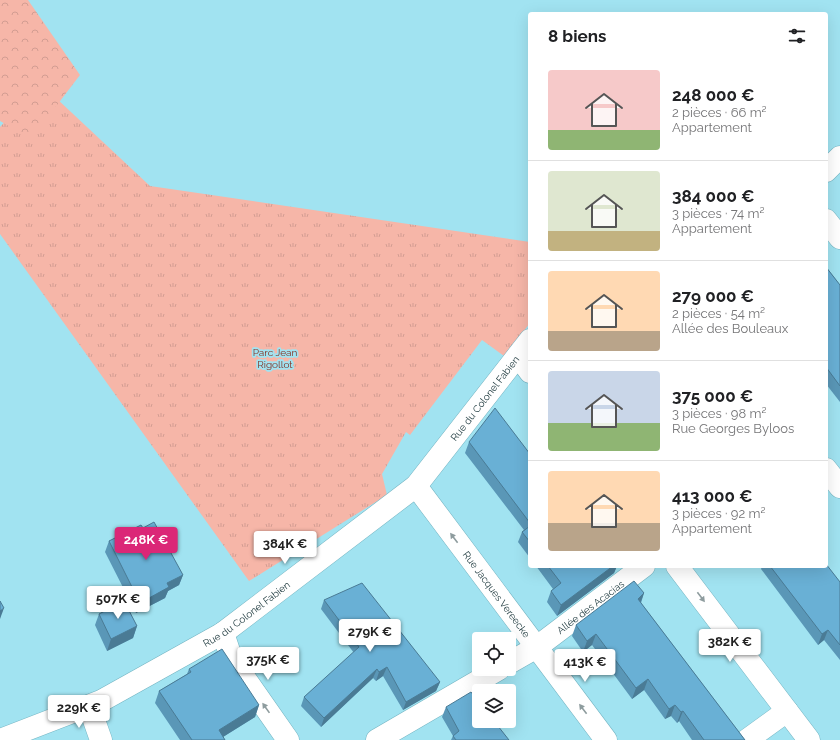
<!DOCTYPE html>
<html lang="fr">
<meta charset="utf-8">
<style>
body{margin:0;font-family:Raleway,sans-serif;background:#f2f2f2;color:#202124;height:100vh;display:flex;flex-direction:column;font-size:15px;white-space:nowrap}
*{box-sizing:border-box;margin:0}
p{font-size:13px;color:#757577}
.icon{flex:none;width:22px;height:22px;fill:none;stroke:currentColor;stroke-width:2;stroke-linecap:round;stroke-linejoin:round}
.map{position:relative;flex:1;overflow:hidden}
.drawer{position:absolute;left:528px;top:12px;width:300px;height:556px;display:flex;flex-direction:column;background:#fff;border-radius:4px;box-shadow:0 4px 16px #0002}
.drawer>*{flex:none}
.tools{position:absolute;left:472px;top:632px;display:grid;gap:8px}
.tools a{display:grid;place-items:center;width:44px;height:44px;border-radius:4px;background:#fff;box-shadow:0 4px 16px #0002;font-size:20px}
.price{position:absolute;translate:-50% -34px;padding:0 9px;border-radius:4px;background:#fff;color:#222;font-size:13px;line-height:26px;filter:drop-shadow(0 1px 2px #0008)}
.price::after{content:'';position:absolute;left:50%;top:24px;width:12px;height:9px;margin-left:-6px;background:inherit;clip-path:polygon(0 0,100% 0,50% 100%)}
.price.active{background:#db2777;color:#fff}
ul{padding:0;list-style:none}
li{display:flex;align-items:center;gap:12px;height:100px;padding:0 20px}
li+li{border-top:1px solid #e0e0e0}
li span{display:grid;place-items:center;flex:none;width:112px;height:80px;border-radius:4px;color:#555}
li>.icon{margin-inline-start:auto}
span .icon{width:48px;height:48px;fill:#fffc;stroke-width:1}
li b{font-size:17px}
h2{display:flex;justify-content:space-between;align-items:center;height:48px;padding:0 20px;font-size:17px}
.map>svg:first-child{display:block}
.grass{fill:url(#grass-tufts)}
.forest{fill:url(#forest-crowns)}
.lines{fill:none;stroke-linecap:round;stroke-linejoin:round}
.minor-casing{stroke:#74b4c2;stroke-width:23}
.minor{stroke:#fff;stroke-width:22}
.wall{fill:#5a97b7}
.shaded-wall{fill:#4a7b95}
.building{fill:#69b0d5;stroke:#4a7b95}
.oneway{fill:#8e9c9e}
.labels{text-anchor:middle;stroke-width:3.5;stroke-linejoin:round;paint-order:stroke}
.park-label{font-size:10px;fill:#832f20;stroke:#a1e3f1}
.street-label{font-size:10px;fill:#1d383d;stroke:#a1e3f1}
</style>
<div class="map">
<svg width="840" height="740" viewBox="0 0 840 740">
<defs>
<pattern id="grass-tufts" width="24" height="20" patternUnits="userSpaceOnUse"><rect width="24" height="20" fill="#f6b6a8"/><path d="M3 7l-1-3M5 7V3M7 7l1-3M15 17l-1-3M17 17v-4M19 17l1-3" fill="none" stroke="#d29d92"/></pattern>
<pattern id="forest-crowns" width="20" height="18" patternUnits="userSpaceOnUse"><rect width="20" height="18" fill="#f6b6a8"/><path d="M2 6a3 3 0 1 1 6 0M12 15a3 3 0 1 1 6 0" fill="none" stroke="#d29d92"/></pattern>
</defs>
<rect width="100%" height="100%" fill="#a1e3f1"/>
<polygon class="grass" points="40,83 150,186 530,242 530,323 504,356 482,340 410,435 406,432 382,474 387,495 249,581 0,234 0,127"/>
<polygon class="forest" points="0,0 28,0 80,75 31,139 0,121"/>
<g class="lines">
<defs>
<g id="minor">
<polyline points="826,171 840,157"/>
<polyline points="826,220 840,238"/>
<polyline points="518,356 530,372"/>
<polyline points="826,469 840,487"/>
<path id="s1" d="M416,486L606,740"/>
<polyline points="677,566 809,740"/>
<polyline points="223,633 232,660 288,740"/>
<path id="s2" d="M509,663L537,647L644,566"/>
<polyline points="89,706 101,740"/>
<path id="s3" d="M0,740L101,701L223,633L416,486L530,340"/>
<polyline points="377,740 499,669"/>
<polyline points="747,740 787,711"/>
</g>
</defs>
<use href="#minor" class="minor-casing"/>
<use href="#minor" class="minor"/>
</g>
<g class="wall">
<polygon points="826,267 840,285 840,402 826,384"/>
<polygon points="469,442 530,454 530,558 518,542 522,532 524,530 465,453"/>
<polygon points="143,528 183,575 179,585 168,591 165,598 136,613 105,552 109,541"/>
<polygon points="536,566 617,566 614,573 557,616 547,602 551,591 553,589"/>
<polygon points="762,566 826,566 840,582 840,660 824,640 818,645 761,569"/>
<polygon points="644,593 641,603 745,740 692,740 679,721 677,723 671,716 665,719 644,690 632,699 592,645 583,652 572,636 576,625"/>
<polygon points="324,600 440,682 436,691 403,710 383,676 376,681 373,678 321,727 301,706 304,697 354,653 321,609"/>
<polygon points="99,614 137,626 133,638 107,651 95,625"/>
<polygon points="189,669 259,705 255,717 223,737 225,740 180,740 155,703 159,691 187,674"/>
<polygon points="446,707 509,740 451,740 453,736 442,717"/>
</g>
<g class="shaded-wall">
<polygon points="613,566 617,566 614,573 557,616 561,605"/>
<polygon points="183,575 179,585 168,591 165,598 136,613 140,603 167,583"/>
<polygon points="644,593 640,604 638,599"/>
<polygon points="4,608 0,619 0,611"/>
<polygon points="137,626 133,638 107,651 111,639"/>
<polygon points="828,630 824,640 818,645 822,634"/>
<polygon points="596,634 592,645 583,652 587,641"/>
<polygon points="387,667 383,676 376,681 379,672"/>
<polygon points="377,669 373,678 321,727 324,718"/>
<polygon points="648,679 644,690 632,699 636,688"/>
<polygon points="440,682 436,691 403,710 406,702"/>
<polygon points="259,705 255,717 218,740 219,730"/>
<polygon points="675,705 671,716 665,719 669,709"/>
<polygon points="683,711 679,721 677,723 681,712"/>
</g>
<g class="building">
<polygon points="826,267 840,285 840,386 826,367"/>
<polygon points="495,408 530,454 530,523 469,442"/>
<polygon points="154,522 183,575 167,583 169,587 140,603 109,541 141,525 143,528"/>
<polygon points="530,526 530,542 522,532"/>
<polygon points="826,564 840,582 840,645 828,630 822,634 770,566 826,566"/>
<polygon points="548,566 613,566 561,605 551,591 561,583"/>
<polygon points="634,581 644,593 638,599 745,740 704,740 683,711 681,712 675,705 669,709 648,679 636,688 596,634 587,641 576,625"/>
<polygon points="362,583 440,682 406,702 387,667 379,672 377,669 324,718 304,697 359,647 324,600"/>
<polygon points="0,601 4,608 0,611"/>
<polygon points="124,601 137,626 111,639 99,614"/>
<polygon points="222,649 259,705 219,730 225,740 192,740 159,691 191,672 189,669"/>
<polygon points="471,692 479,702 479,721 494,721 509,740 456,740 453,736 459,731 446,707"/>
</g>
<defs><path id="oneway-solid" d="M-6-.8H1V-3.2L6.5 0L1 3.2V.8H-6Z"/></defs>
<g class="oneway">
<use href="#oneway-solid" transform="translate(454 538) rotate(-127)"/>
<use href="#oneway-solid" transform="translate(701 597) rotate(53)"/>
<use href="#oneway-solid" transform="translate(266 708) rotate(-125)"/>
<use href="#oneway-solid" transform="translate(583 709) rotate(-127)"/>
</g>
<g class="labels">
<g class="park-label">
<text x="275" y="356">Parc Jean<tspan x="275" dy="12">Rigollot</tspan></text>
</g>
<g class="street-label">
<text dy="4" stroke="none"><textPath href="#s3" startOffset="602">Rue du Colonel Fabien</textPath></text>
<text dy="4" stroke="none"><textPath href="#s1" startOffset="135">Rue Jacques Vereecke</textPath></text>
<text dy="4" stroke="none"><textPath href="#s2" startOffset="99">Allée des Acacias</textPath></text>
<text dy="4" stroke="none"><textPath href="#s3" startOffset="278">Rue du Colonel Fabien</textPath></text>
</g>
</g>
</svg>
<div class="tools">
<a><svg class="icon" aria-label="locate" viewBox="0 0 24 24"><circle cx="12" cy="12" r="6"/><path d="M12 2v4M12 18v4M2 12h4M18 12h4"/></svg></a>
<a><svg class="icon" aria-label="layers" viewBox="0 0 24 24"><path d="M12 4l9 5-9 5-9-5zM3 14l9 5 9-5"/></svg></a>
</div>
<b class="price active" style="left:146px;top:561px">248K €</b>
<b class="price" style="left:285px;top:565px">384K €</b>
<b class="price" style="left:118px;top:620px">507K €</b>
<b class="price" style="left:370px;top:653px">279K €</b>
<b class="price" style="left:730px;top:663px">382K €</b>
<b class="price" style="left:268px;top:681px">375K €</b>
<b class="price" style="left:585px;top:683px">413K €</b>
<b class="price" style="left:79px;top:729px">229K €</b>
<section class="drawer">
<h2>8 biens<svg class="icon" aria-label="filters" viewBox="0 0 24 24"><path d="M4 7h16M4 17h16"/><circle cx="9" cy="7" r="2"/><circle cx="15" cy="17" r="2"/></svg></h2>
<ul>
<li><span style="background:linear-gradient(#f6c9c9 75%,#8fb573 0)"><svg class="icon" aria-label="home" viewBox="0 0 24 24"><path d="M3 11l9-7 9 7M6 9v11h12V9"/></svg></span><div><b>248 000 €</b><p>2 pièces · 66 m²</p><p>Appartement</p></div></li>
<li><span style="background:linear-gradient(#dfe7d0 75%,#c2b280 0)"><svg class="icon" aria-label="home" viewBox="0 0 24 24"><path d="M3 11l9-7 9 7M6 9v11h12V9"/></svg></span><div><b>384 000 €</b><p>3 pièces · 74 m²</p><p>Appartement</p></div></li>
<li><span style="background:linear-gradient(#ffd9b3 75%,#b9a48a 0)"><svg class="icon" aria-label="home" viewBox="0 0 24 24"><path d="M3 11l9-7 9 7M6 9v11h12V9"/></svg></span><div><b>279 000 €</b><p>2 pièces · 54 m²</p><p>Allée des Bouleaux</p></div></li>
<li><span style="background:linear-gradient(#c9d6e8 65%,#8fb573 0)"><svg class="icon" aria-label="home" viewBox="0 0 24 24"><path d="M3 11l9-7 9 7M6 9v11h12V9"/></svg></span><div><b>375 000 €</b><p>3 pièces · 98 m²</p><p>Rue Georges Byloos</p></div></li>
<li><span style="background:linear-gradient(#ffd9b3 65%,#b9a48a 0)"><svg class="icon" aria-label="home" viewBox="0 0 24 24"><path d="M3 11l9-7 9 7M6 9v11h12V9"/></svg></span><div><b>413 000 €</b><p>3 pièces · 92 m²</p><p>Appartement</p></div></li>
</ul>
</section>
</div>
